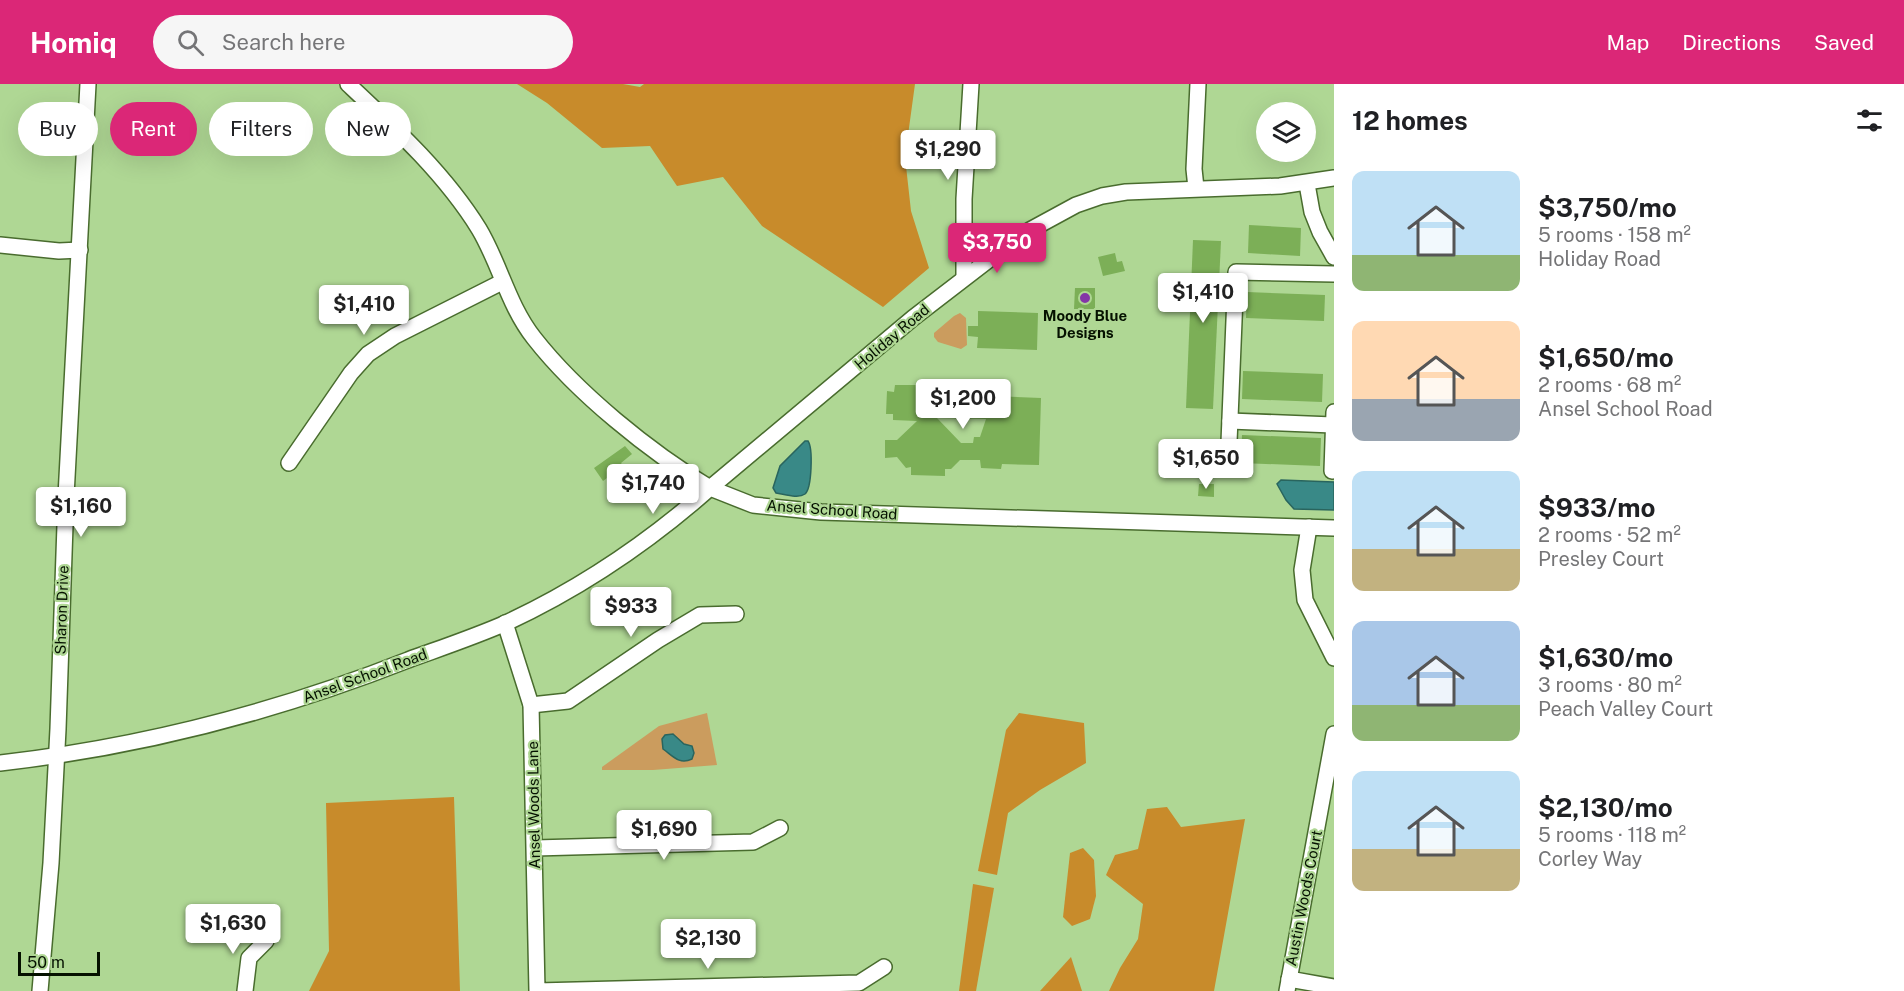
<!DOCTYPE html>
<meta charset="utf-8">
<style>
body{margin:0;font-family:"Public Sans",sans-serif;background:#f6f6f6;color:#202124;height:100vh;display:flex;flex-direction:column;font-size:22px;white-space:nowrap}
*{box-sizing:border-box;margin:0}
p{font-size:20px;color:#757577}
.icon{flex:none;width:33px;height:33px;fill:none;stroke:currentColor;stroke-width:2;stroke-linecap:round;stroke-linejoin:round}
.map{position:relative;flex:1;overflow:hidden}
.side{display:flex;flex-direction:column;background:#fff;width:570px}
.side>*{flex:none}
.top-card{position:absolute;left:18px;top:18px;width:570px;height:54px;display:flex;gap:12px}
.fabs{position:absolute;left:1256px;top:18px;display:grid;gap:12px}
.fabs a{display:grid;place-items:center;width:60px;height:60px;border-radius:50%;background:#fff;box-shadow:0 6px 24px #0002;font-size:30px}
.scale{position:absolute;left:18px;bottom:15px;width:82px;box-sizing:border-box;padding-left:6px;border:3px solid #051100;border-top:0;font-size:16px;line-height:21px;white-space:nowrap;color:#051100;-webkit-text-stroke:4px #afd794;paint-order:stroke}
.price{position:absolute;translate:-50% -51px;padding:0 14px;border-radius:6px;background:#fff;color:#222;font-size:20px;line-height:39px;filter:drop-shadow(0 2px 3px #0008)}
.price::after{content:'';position:absolute;left:50%;top:36px;width:18px;height:14px;margin-left:-9px;background:inherit;clip-path:polygon(0 0,100% 0,50% 100%)}
.price.selected{background:#db2777;color:#fff}
ul{padding:0;list-style:none}
li{display:flex;align-items:center;gap:18px;height:150px;padding:0 18px}
li span{display:grid;place-items:center;flex:none;width:168px;height:120px;border-radius:12px;color:#555}
li>.icon{margin-inline-start:auto}
span .icon{width:72px;height:72px;fill:#fffc;stroke-width:1}
li b{font-size:26px}
h2{display:flex;justify-content:space-between;align-items:center;height:72px;padding:0 18px;font-size:26px}
.chip{padding:0 21px;border-radius:27px;background:#fff;box-shadow:0 6px 24px #0002;font-size:21px;line-height:54px}
.chip.selected{background:#db2777;color:#fff}
header{display:flex;align-items:center;gap:36px;box-sizing:border-box;height:84px;padding:0 30px;background:#db2777;color:#fff}
header strong{font-size:28px}
nav{display:flex;gap:33px;margin-inline-start:auto;font-size:21px}
.search{width:420px;height:54px;background:#f6f6f6;display:flex;align-items:center;gap:15px;box-sizing:border-box;padding:0 21px;border-radius:33px;color:#757577;font-size:22px}
main{display:flex;flex:1;min-height:0}
.map>svg:first-child{display:block}
.green{fill:#cb9c5e}
.forest{fill:#c88b2b}
.water{fill:#398987;stroke:#29655e;stroke-width:1.5}
.building{fill:#7caf57;fill-rule:evenodd}
.lines{fill:none;stroke-linecap:round;stroke-linejoin:round}
.minor-casing{stroke:#496c2e;stroke-width:18}
.minor{stroke:#fff;stroke-width:15}
.poi-dot{fill:#8436a7;stroke:#afd794;stroke-width:2}
.labels{text-anchor:middle;stroke-width:4.5;stroke-linejoin:round;paint-order:stroke}
.poi-label{font-size:15px;font-weight:bold;fill:#051100;stroke:#afd794}
.street-label{font-size:15px;fill:#051100;stroke:#afd794}
</style>
<header>
<strong>Homiq</strong>
<div class="search"><svg class="icon" aria-label="search" viewBox="0 0 24 24"><circle cx="10" cy="10" r="6"/><path d="M15 15l6 6"/></svg>Search here</div>
<nav><a>Map</a><a>Directions</a><a>Saved</a></nav>
</header>
<main>
<div class="map">
<svg width="1334" height="907" viewBox="0 0 1334 907">
<rect width="100%" height="100%" fill="#afd794"/>
<g class="green">
<polygon points="960,229 966,234 967,261 961,265 938,258 934,253 934,249 954,232"/>
<polygon points="707,629 717,681 653,686 602,686 602,683 659,642"/>
</g>
<g class="forest">
<polygon points="517,0 623,0 640,3 644,0 915,0 905,73 911,127 929,184 883,223 762,142 723,93 677,102 650,62 602,64 547,19"/>
<polygon points="1019,629 1084,639 1086,679 1040,706 1008,729 997,791 978,787 1006,646"/>
<polygon points="454,713 460,907 309,907 329,867 326,719"/>
<polygon points="1167,723 1181,743 1245,735 1214,907 1109,907 1120,884 1138,855 1143,820 1106,791 1115,771 1138,765 1147,725"/>
<polygon points="1083,764 1094,776 1096,812 1090,835 1072,842 1063,833 1070,769"/>
<polygon points="973,800 994,804 976,907 959,907"/>
<polygon points="1071,873 1082,907 1040,907"/>
</g>
<g class="water">
<path d="M805,357H808C813,364 812,404 805,410C798,415 784,410 776,409L773,404L780,382Z"/>
<polygon points="1281,396 1334,398 1334,426 1294,425 1286,416 1277,400"/>
<path d="M673,650L684,660L692,662L694,669L692,675C679,681 673,672 663,665L662,655L665,651Z"/>
</g>
<g class="building">
<polygon points="1249,141 1301,144 1300,172 1248,169"/>
<polygon points="1193,156 1221,157 1213,325 1186,324"/>
<polygon points="1115,169 1117,178 1122,177 1125,187 1103,192 1098,173"/>
<polygon points="1075,204 1095,204 1095,225 1074,225"/>
<polygon points="1247,208 1325,211 1324,237 1246,234"/>
<polygon points="978,227 1038,229 1037,266 977,264 978,253 968,252 968,242 978,242"/>
<polygon points="1243,287 1323,290 1322,318 1242,315"/>
<path d="M895,301H916V309L1041,314L1039,381L1002,380L1001,385L981,384L980,376H960L951,385H945V392L911,391V383L906,384L897,373L885,374V356H897L917,337L893,336V330H886L887,307L894,308ZM937,334L986,335L980,353H974L973,359H961Z"/>
<polygon points="1242,351 1321,354 1320,382 1241,379"/>
<polygon points="625,362 632,370 621,379 623,382 603,397 594,384"/>
<polygon points="1199,400 1214,400 1214,413 1198,412"/>
</g>
<g class="lines">
<defs>
<g id="minor">
<path d="M348,0C395,44 445,90 479,145C500,180 508,221 534,254C577,309 650,368 710,404L913,234L1008,161L1030,146L1076,121L1102,112L1126,108L1280,102L1334,94"/>
<polyline points="1307,100 1312,128 1320,148 1334,173"/>
<polyline points="1196,104 1194,85 1198,0"/>
<polyline points="0,161 59,167 80,166"/>
<polyline points="964,194 964,115 971,0"/>
<polyline points="1230,337 1333,341"/>
<polyline points="1229,358 1236,188 1334,190"/>
<polyline points="289,379 351,289 368,270 395,252 502,198"/>
<polyline points="1332,387 1334,328"/>
<polyline points="1309,443 1302,486 1305,516 1334,574"/>
<polyline points="505,539 531,621 537,907 859,899 884,883"/>
<polyline points="531,621 568,617 658,556 700,531 736,530"/>
<path d="M0,679C141,663 276,628 408,576C441,564 474,553 506,539C579,505 649,458 710,404L753,421L821,428L1334,444"/>
<polyline points="535,764 753,758 780,744"/>
<polyline points="1289,895 1334,903"/>
<polyline points="40,907 51,779 58,645 66,412 88,0"/>
<polyline points="245,907 249,874 266,857"/>
<polyline points="1287,907 1334,650"/>
</g>
</defs>
<use href="#minor" class="minor-casing"/>
<use href="#minor" class="minor"/>
</g>
<circle class="poi-dot" cx="1085" cy="214" r="6"/>
<g class="labels">
<g class="poi-label">
<text x="1085" y="237">Moody Blue<tspan x="1085" dy="17">Designs</tspan></text>
</g>
<g class="street-label">
<text transform="translate(892 253) rotate(-40)" y="5">Holiday Road</text>
<text transform="translate(832 426) rotate(4)" y="5">Ansel School Road</text>
<text transform="translate(62 526) rotate(-88)" y="5">Sharon Drive</text>
<text transform="translate(365 592) rotate(-20)" y="5">Ansel School Road</text>
<text transform="translate(534 721) rotate(-91)" y="5">Ansel Woods Lane</text>
<text transform="translate(1304 814) rotate(-79)" y="5">Austin Woods Court</text>
</g>
</g>
</svg>
<div class="fabs">
<a><svg class="icon" aria-label="layers" viewBox="0 0 24 24"><path d="M12 4l9 5-9 5-9-5zM3 14l9 5 9-5"/></svg></a>
</div>
<div class="scale">50 m</div>
<b class="price" style="left:948px;top:97px">$1,290</b>
<b class="price selected" style="left:997px;top:190px">$3,750</b>
<b class="price" style="left:1203px;top:240px">$1,410</b>
<b class="price" style="left:364px;top:252px">$1,410</b>
<b class="price" style="left:963px;top:346px">$1,200</b>
<b class="price" style="left:1206px;top:406px">$1,650</b>
<b class="price" style="left:653px;top:431px">$1,740</b>
<b class="price" style="left:81px;top:454px">$1,160</b>
<b class="price" style="left:631px;top:554px">$933</b>
<b class="price" style="left:664px;top:777px">$1,690</b>
<b class="price" style="left:233px;top:871px">$1,630</b>
<b class="price" style="left:708px;top:886px">$2,130</b>
<div class="top-card">
<a class="chip">Buy</a>
<a class="chip selected">Rent</a>
<a class="chip">Filters</a>
<a class="chip">New</a>
</div>
</div>
<section class="side">
<h2>12 homes<svg class="icon" aria-label="filters" viewBox="0 0 24 24"><path d="M4 7h16M4 17h16"/><circle cx="9" cy="7" r="2"/><circle cx="15" cy="17" r="2"/></svg></h2>
<ul>
<li><span style="background:linear-gradient(#bfe0f5 70%,#8fb573 0)"><svg class="icon" aria-label="home" viewBox="0 0 24 24"><path d="M3 11l9-7 9 7M6 9v11h12V9"/></svg></span><div><b>$3,750/mo</b><p>5 rooms · 158 m²</p><p>Holiday Road</p></div></li>
<li><span style="background:linear-gradient(#ffd9b3 65%,#9aa5b1 0)"><svg class="icon" aria-label="home" viewBox="0 0 24 24"><path d="M3 11l9-7 9 7M6 9v11h12V9"/></svg></span><div><b>$1,650/mo</b><p>2 rooms · 68 m²</p><p>Ansel School Road</p></div></li>
<li><span style="background:linear-gradient(#bfe0f5 65%,#c2b280 0)"><svg class="icon" aria-label="home" viewBox="0 0 24 24"><path d="M3 11l9-7 9 7M6 9v11h12V9"/></svg></span><div><b>$933/mo</b><p>2 rooms · 52 m²</p><p>Presley Court</p></div></li>
<li><span style="background:linear-gradient(#a9c7e8 70%,#8fb573 0)"><svg class="icon" aria-label="home" viewBox="0 0 24 24"><path d="M3 11l9-7 9 7M6 9v11h12V9"/></svg></span><div><b>$1,630/mo</b><p>3 rooms · 80 m²</p><p>Peach Valley Court</p></div></li>
<li><span style="background:linear-gradient(#bfe0f5 65%,#c2b280 0)"><svg class="icon" aria-label="home" viewBox="0 0 24 24"><path d="M3 11l9-7 9 7M6 9v11h12V9"/></svg></span><div><b>$2,130/mo</b><p>5 rooms · 118 m²</p><p>Corley Way</p></div></li>
</ul>
</section>
</main>
